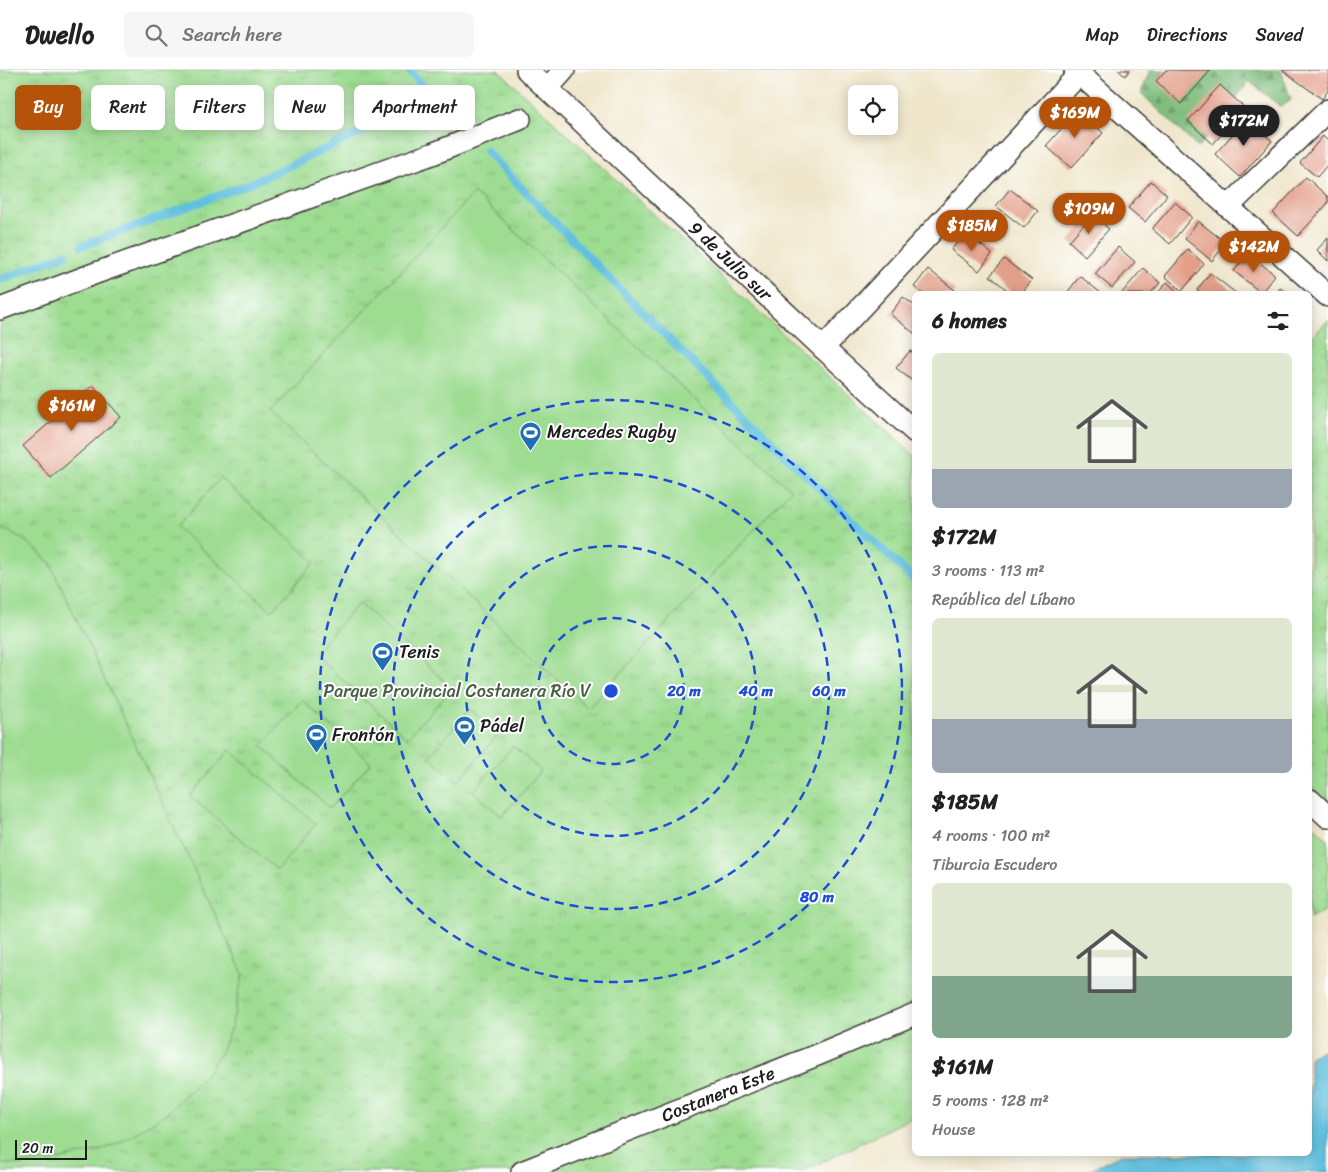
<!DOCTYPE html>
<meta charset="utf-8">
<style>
body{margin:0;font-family:Sriracha,sans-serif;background:#f6f6f6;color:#222;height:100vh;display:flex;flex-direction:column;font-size:19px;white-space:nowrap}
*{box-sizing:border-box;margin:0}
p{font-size:16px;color:#767676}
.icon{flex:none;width:28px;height:28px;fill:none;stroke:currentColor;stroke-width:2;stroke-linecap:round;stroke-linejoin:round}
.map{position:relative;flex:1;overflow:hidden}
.panel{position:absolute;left:912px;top:221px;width:400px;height:865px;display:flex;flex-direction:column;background:#fff;border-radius:8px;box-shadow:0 2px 12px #0003}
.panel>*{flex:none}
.hud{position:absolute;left:15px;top:15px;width:475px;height:45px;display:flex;gap:10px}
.controls{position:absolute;left:848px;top:15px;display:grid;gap:10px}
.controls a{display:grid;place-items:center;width:50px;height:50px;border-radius:8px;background:#fff;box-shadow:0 2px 12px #0003;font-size:25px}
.scale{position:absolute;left:15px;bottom:12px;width:72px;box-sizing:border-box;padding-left:5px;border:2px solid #1c1c1c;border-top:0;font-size:14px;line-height:18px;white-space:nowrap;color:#1c1c1c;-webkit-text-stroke:4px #fff;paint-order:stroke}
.price{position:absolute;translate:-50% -42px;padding:0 11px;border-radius:18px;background:#b45309;color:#fff;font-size:16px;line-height:32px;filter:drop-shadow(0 1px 2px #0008)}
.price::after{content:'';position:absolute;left:50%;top:30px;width:15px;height:11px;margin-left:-8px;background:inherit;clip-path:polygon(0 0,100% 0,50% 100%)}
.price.on{background:#222;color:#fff}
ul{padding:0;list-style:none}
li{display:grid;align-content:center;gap:10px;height:265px;padding:0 20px}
li span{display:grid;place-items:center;height:155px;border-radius:8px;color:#555}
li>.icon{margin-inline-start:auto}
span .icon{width:90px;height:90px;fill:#fffc;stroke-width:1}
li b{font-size:21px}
h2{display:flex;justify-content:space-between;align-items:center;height:60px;padding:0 20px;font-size:21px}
.chip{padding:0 18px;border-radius:8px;background:#fff;box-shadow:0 2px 12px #0003;font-size:18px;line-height:45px}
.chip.on{background:#b45309;color:#fff}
header{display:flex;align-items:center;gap:30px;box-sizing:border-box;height:70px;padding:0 25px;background:#fff;border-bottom:1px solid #e0e0e0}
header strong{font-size:24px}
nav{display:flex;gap:28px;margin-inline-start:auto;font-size:18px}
.search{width:350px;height:45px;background:#f6f6f6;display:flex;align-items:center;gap:12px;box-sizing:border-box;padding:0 18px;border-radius:8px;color:#767676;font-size:19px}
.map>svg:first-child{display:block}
.grass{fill:url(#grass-tufts);stroke:#5c7c56}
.forest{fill:url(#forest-firs);stroke:#4d6c4c}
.garden{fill:#9ddc91;stroke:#5c7c56}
.water{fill:#60c0de;stroke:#3e6e7d}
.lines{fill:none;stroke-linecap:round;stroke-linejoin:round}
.stream{stroke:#60c0de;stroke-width:8}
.building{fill:#e39f89}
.minor-casing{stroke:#3c3a36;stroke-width:24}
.minor{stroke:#fff;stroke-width:21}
.ring{fill:none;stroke:#1d4ed8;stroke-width:2.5;stroke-dasharray:9 6}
.labels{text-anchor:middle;stroke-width:4;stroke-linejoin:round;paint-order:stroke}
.street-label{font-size:18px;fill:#1c1c1c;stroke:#fff}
.poi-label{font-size:18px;fill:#1c1c1c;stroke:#fff;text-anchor:start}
.park-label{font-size:18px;fill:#495f45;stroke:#fff}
.centre{fill:#1d4ed8;stroke:#fff;stroke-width:2.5}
.ring-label{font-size:15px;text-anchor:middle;font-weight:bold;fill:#1d4ed8;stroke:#fff;stroke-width:4;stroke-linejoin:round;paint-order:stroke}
</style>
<header>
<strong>Dwello</strong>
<div class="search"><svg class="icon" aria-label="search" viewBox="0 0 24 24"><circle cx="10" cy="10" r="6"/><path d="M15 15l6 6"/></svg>Search here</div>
<nav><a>Map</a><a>Directions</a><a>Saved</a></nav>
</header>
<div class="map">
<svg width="1328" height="1102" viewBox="0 0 1328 1102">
<defs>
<pattern id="grass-tufts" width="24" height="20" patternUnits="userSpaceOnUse" patternTransform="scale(1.25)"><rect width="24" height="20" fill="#9ddc91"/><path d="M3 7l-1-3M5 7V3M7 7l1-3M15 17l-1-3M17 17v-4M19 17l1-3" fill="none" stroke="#87bc7c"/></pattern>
<pattern id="forest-firs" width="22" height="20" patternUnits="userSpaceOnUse" patternTransform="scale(1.25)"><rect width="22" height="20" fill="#7ebc7b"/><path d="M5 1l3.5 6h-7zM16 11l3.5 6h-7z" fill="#669864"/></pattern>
</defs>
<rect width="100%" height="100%" fill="#fff"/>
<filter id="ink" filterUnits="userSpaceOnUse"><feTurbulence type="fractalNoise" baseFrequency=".02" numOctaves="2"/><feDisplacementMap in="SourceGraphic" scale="10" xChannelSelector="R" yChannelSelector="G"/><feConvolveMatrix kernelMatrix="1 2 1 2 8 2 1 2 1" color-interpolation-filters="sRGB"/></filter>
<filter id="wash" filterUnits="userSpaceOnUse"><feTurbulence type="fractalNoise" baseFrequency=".0096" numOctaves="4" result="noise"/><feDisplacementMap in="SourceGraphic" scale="20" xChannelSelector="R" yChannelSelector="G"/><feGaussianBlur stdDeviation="1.12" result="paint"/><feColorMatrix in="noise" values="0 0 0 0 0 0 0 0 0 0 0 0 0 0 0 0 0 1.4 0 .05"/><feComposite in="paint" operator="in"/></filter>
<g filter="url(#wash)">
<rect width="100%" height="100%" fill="#efe6cb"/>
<g class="grass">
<polygon points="0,0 498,0 915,386 915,1046 802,1102 0,1102"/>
<polygon points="1328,250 1328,747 1310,730 1310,269"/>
<polygon points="1310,752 1328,769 1328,839 1310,848"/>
</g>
<polygon class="forest" points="1150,0 1281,0 1291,30 1281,37 1249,11 1198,78 1141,23"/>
<g class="garden">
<polygon points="474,123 791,420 588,638 270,342"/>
<polygon points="220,408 315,492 272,541 177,457"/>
<path d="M0,459C20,463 36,479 50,493L243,904L232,955L222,980L205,1006L166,1044L126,1069L102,1080L48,1092L19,1094H0Z"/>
<polygon points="359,533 452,618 407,668 314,584"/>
<polygon points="302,630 371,693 330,738 261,676"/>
<polygon points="470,639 499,664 458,711 429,687"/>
<polygon points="513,676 541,701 502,746 473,722"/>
<polygon points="230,680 316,754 277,800 190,726"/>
</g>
<polygon class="water" points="1328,977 1328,1102 1085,1102 1123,1084 1310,1084 1310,987"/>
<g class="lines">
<g class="stream">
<polyline points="408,0 459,53"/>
<path d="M486,81C626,227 769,371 915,511"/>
<polyline points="82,176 249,114 362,62 393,46 431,24"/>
<polyline points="0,210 66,184"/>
</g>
</g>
<g id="blocks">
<g class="building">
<polygon points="1118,0 1130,0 1125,6"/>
<polygon points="1166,0 1211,0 1181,34 1156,11"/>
<polygon points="1282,0 1328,0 1328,21 1322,29"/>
<polygon points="1220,15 1245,38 1213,74 1188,51"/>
<polygon points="1078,40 1103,63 1071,98 1046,76"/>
<polygon points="1247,48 1272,71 1240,107 1215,84"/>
<polygon points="1323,66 1328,71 1328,94 1317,107 1300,93"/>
<polygon points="1306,107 1328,127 1328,133 1298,166 1273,143"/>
<polygon points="1151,111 1167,125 1145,152 1128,138"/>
<polygon points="1010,119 1038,141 1024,158 996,136"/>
<polygon points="1175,132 1192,147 1170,174 1152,159"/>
<polygon points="1092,145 1109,159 1085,186 1069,171"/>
<polygon points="1198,151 1226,173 1212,191 1185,169"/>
<polygon points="965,162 992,184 979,201 951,180"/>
<polygon points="1328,168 1328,191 1317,180"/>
<polygon points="1118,177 1135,192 1112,218 1095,204"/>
<polygon points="1188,179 1204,194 1182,221 1165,206"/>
<polygon points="1248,183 1275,205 1261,223 1234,201"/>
<polygon points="1004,189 1032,210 1021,224 1012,224 990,206"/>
<polygon points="1143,198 1160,213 1150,224 1121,224"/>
<polygon points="928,199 956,221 953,224 923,224 914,217"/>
<polygon points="1210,203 1237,224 1201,224 1197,220"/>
<polygon points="1080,206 1102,224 1066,224"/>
<polygon points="1167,212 1180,224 1157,224"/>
<polygon points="1280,218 1287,224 1275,224"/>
<polygon points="903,227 915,236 915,264 890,244"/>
<polygon points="910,281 915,284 915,313 896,298"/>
<polygon points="93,315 121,347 51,408 23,376"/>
</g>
</g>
</g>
<g filter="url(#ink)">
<use href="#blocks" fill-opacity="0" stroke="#3c3a36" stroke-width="1"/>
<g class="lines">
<defs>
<g id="minor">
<path id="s1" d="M527,0L823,278L915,362"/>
<polyline points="1075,0 1328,226"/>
<polyline points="548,18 564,0"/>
<polyline points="1228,137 1328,40"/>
<polyline points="0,239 96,203 432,84 520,49"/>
<polyline points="823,278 1079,4"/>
<polyline points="1310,730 1328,747"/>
<path id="s2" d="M522,1102L817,985L915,944"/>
</g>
</defs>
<use href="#minor" class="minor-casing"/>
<use href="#minor" class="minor"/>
</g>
</g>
<g class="ring">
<circle cx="611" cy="621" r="73"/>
<circle cx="611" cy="621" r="145"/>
<circle cx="611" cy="621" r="218"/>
<circle cx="611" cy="621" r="291"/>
</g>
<defs>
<symbol id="stadium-pin" viewBox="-11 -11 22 30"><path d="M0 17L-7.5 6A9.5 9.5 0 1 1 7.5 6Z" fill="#1f6fb2" stroke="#fff"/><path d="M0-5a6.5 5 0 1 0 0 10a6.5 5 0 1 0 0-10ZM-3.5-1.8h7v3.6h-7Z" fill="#fff"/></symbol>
</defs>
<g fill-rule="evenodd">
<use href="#stadium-pin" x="518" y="350" width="25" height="34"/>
<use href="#stadium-pin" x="370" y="570" width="25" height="34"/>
<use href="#stadium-pin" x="452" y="644" width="25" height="34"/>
<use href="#stadium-pin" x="304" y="652" width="25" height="34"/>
</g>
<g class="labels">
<g class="street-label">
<text dy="6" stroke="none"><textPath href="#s1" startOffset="279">9 de Julio sur</textPath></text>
<text dy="6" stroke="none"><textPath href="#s2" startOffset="211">Costanera Este</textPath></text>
</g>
<g class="poi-label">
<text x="547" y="368">Mercedes Rugby</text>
<text x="399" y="588">Tenis</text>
<text x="480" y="662">Pádel</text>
<text x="332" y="671">Frontón</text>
</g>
<g class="park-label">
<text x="457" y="627">Parque Provincial Costanera Río V</text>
</g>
</g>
<circle cx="611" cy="621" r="8" class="centre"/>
<g class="ring-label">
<text x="684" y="626">20 m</text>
<text x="756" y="626">40 m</text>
<text x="829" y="626">60 m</text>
<text x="817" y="832">80 m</text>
</g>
</svg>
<div class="controls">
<a><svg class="icon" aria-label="locate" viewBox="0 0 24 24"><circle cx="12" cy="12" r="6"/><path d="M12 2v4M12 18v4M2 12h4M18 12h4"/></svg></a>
</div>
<div class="scale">20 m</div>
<b class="price" style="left:1075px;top:69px">$169M</b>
<b class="price on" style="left:1244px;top:77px">$172M</b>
<b class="price" style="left:1089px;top:165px">$109M</b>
<b class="price" style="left:972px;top:182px">$185M</b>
<b class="price" style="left:1254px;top:203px">$142M</b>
<b class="price" style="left:72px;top:362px">$161M</b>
<div class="hud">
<a class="chip on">Buy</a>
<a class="chip">Rent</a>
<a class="chip">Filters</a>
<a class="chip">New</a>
<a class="chip">Apartment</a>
</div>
<section class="panel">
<h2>6 homes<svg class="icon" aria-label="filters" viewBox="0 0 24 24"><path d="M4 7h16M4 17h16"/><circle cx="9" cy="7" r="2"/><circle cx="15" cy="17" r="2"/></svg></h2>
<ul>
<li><span style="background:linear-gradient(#dfe7d0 75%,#9aa5b1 0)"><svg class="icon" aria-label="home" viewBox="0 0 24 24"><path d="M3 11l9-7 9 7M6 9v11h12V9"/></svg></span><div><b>$172M</b><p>3 rooms · 113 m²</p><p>República del Líbano</p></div></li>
<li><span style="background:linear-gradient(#dfe7d0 65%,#9aa5b1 0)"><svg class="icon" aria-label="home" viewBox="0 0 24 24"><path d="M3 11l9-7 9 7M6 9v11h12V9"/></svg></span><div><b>$185M</b><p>4 rooms · 100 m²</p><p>Tiburcia Escudero</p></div></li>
<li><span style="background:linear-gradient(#dfe7d0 60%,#7fa58c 0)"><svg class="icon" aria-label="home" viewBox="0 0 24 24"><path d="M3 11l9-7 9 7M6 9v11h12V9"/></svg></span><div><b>$161M</b><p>5 rooms · 128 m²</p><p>House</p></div></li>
</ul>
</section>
</div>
